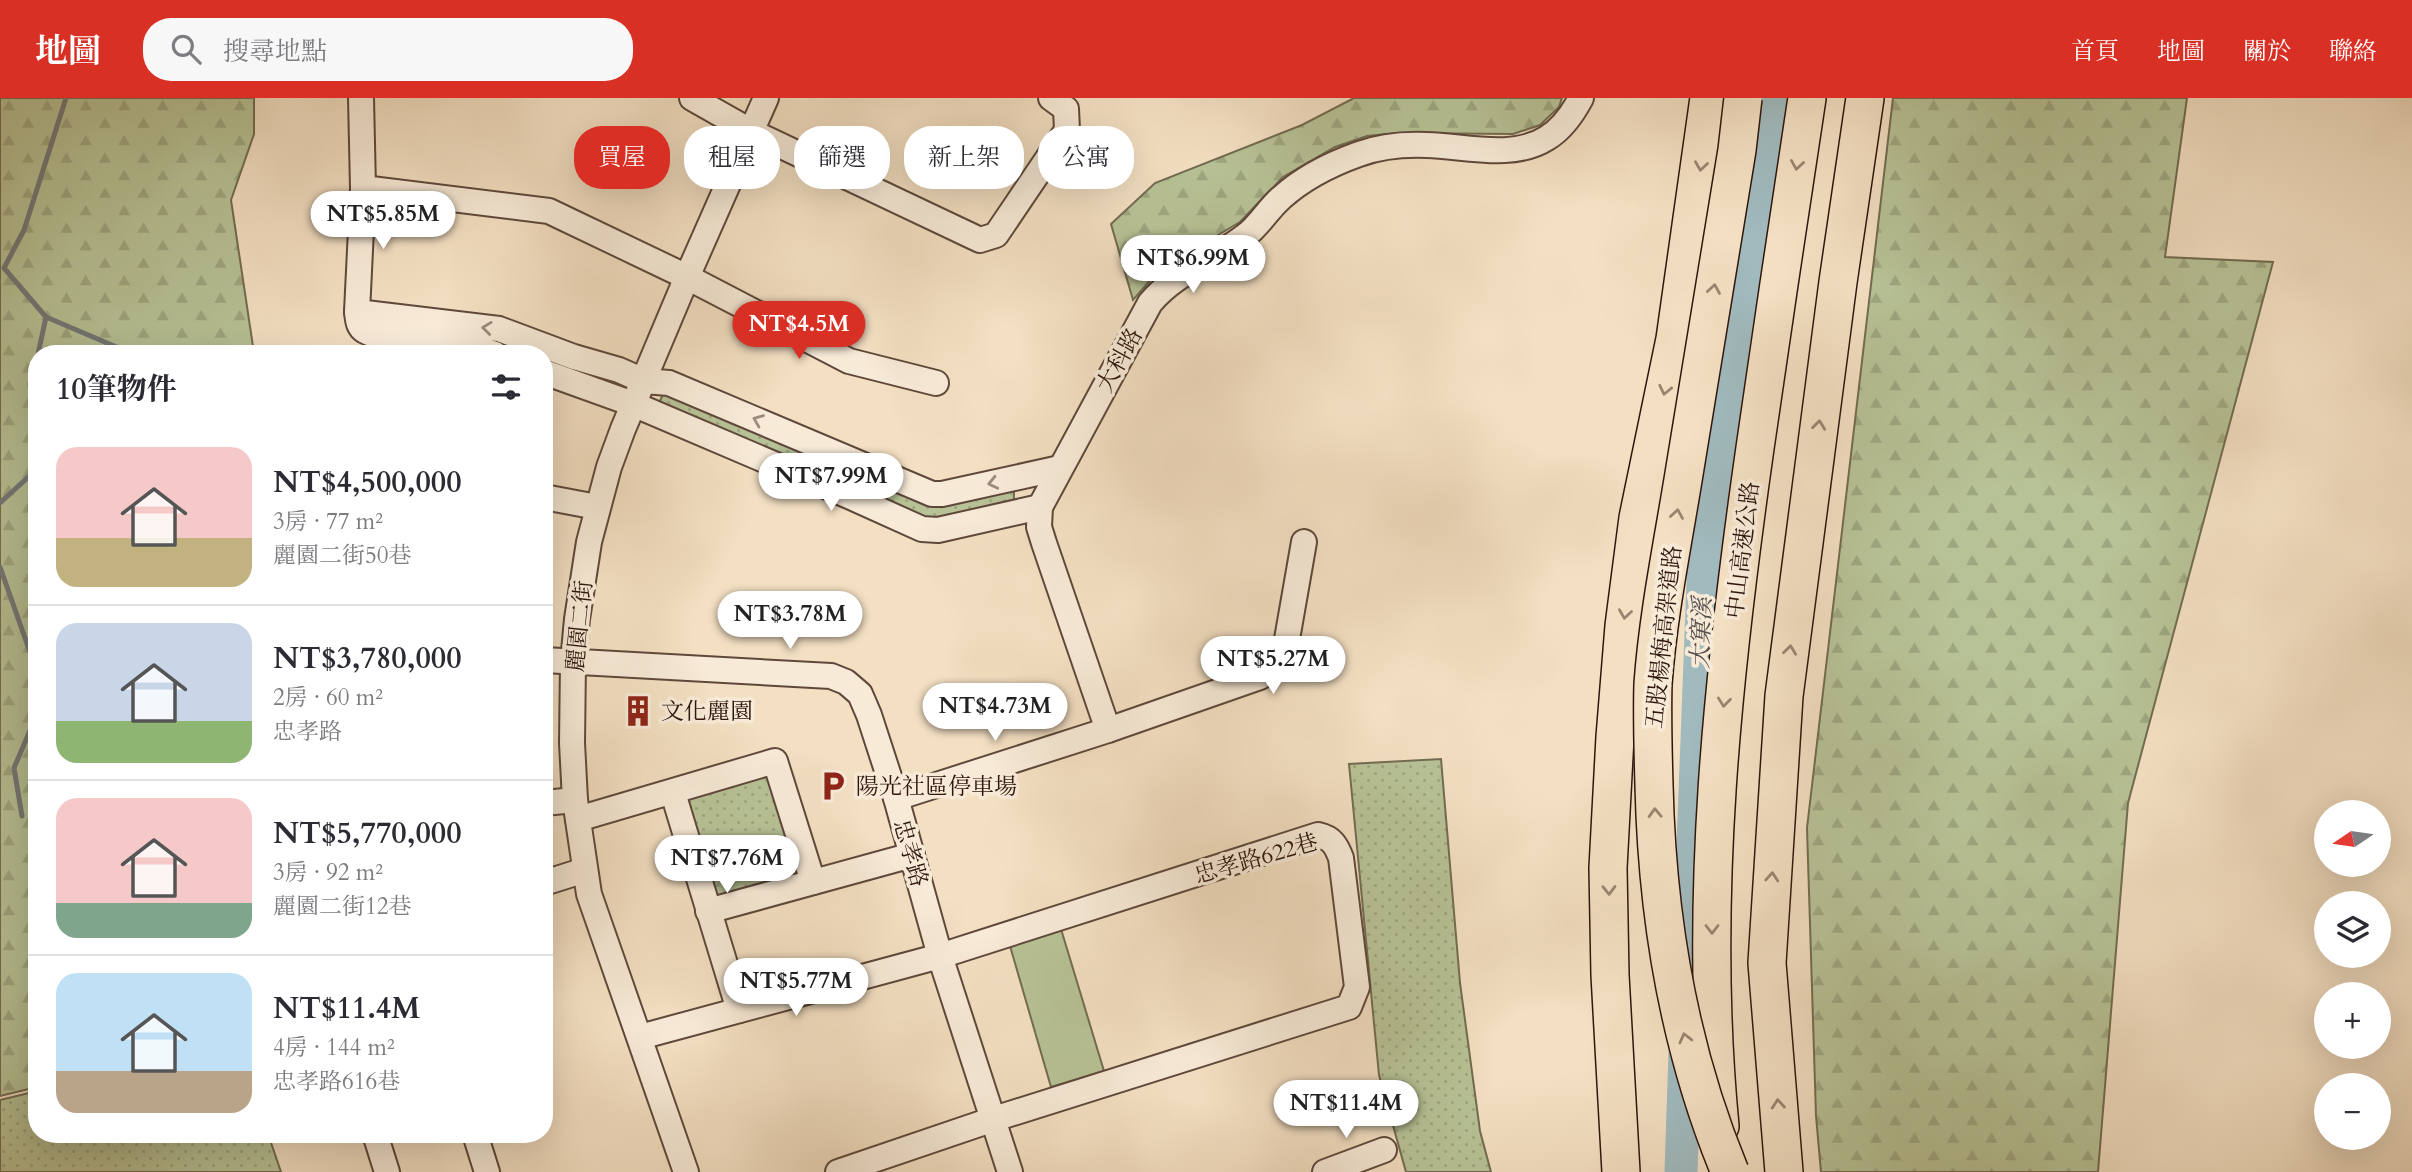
<!DOCTYPE html>
<html lang="zh-TW">
<meta charset="utf-8">
<style>
body{margin:0;font-family:Cardo,"Noto Serif TC",serif;background:#f7f7f7;color:#2b2b33;height:100vh;display:flex;flex-direction:column;font-size:26px;white-space:nowrap}
*{box-sizing:border-box;margin:0}
p{font-size:23px;color:#7c7c81}
.icon{flex:none;width:38px;height:38px;fill:none;stroke:currentColor;stroke-width:2;stroke-linecap:round;stroke-linejoin:round}
.map{position:relative;flex:1;overflow:hidden}
.sheet{position:absolute;left:28px;top:247px;width:525px;height:798px;display:flex;flex-direction:column;background:#fff;border-radius:28px;box-shadow:0 7px 28px #0002}
.sheet>*{flex:none}
.guide{position:absolute;left:574px;top:28px;width:665px;height:63px;display:flex;gap:14px}
.needle{width:46px;rotate:257deg}
.buttons{position:absolute;left:2314px;top:702px;display:grid;gap:14px}
.buttons a{display:grid;place-items:center;width:77px;height:77px;border-radius:50%;background:#fff;box-shadow:0 7px 28px #0002;font-size:35px}
.price{position:absolute;translate:-50% -60px;padding:0 16px;border-radius:24px;background:#fff;color:#222;font-size:23px;line-height:46px;filter:drop-shadow(0 2px 4px #0008)}
.price::after{content:'';position:absolute;left:50%;top:42px;width:21px;height:16px;margin-left:-10px;background:inherit;clip-path:polygon(0 0,100% 0,50% 100%)}
.price.active{background:#d93025;color:#fff}
ul{padding:0;list-style:none}
li{display:flex;align-items:center;gap:21px;height:175px;padding:0 28px}
li+li{border-top:2px solid #e1e1e2}
li span{display:grid;place-items:center;flex:none;width:196px;height:140px;border-radius:21px;color:#555}
li>.icon{margin-inline-start:auto}
span .icon{width:84px;height:84px;fill:#fffc;stroke-width:1}
li b{font-size:30px}
h2{display:flex;justify-content:space-between;align-items:center;height:84px;padding:0 28px;font-size:30px}
.tag{padding:0 24px;border-radius:28px;background:#fff;box-shadow:0 7px 28px #0002;font-size:24px;line-height:63px}
.tag.active{background:#d93025;color:#fff}
header{display:flex;align-items:center;gap:42px;box-sizing:border-box;height:98px;padding:0 35px;background:#d93025;color:#fff}
header strong{font-size:33px}
nav{display:flex;gap:38px;margin-inline-start:auto;font-size:24px}
.search{width:490px;height:63px;background:#f7f7f7;display:flex;align-items:center;gap:18px;box-sizing:border-box;padding:0 24px;border-radius:28px;color:#7c7c81;font-size:26px}
.map>svg:first-child{display:block}
.green{fill:url(#green-dots);stroke:#726c52;stroke-width:2}
.forest{fill:url(#forest-firs);stroke:#726c52;stroke-width:2}
.pitch{fill:#b7c296;stroke:#726c52;stroke-width:2}
.lines{fill:none;stroke-linecap:round;stroke-linejoin:round}
.stream{stroke:#727878;stroke-width:5}
.river{stroke:#a0babe;stroke-width:33}
.minor-casing{stroke:#5f483b;stroke-width:28}
.highway-casing{stroke:#2e160e;stroke-width:40}
.minor{stroke:#f7ead7;stroke-width:24}
.highway{stroke:#f3dfc2;stroke-width:37}
.highway-bridge-casing{stroke:#2e160e;stroke-width:40;stroke-linecap:butt}
.highway-bridge{stroke:#f3dfc2;stroke-width:37}
.oneway{stroke:#9a8571}
.oneway2{stroke:#9d8b7d}
.labels{text-anchor:middle;stroke-width:7;stroke-linejoin:round;paint-order:stroke}
.street-label{font-size:23px;fill:#2e160e;stroke:#f7ead7}
.poi-label{font-size:23px;fill:#2e160e;stroke:#f7ead7;text-anchor:start}
.water-label{font-size:24px;font-style:italic;fill:#564f4c;stroke:#f7ead7}
</style>
<header>
<strong>地圖</strong>
<div class="search"><svg class="icon" aria-label="search" viewBox="0 0 24 24"><circle cx="10" cy="10" r="6"/><path d="M15 15l6 6"/></svg>搜尋地點</div>
<nav><a>首頁</a><a>地圖</a><a>關於</a><a>聯絡</a></nav>
</header>
<div class="map">
<svg width="2412" height="1074" viewBox="0 0 2412 1074">
<defs>
<pattern id="green-dots" width="8" height="8" patternUnits="userSpaceOnUse" patternTransform="scale(1.75)"><rect width="8" height="8" fill="#b7c296"/><path d="M2 2h.1M6 6h.1" fill="none" stroke="#9ea680" stroke-width="1.8" stroke-linecap="round"/></pattern>
<pattern id="forest-firs" width="22" height="20" patternUnits="userSpaceOnUse" patternTransform="scale(1.75)"><rect width="22" height="20" fill="#b7c296"/><path d="M5 1l3.5 6h-7zM16 11l3.5 6h-7z" fill="#9ea680"/></pattern>
</defs>
<rect width="100%" height="100%" fill="#f3dfc2"/>
<filter id="stains"><feTurbulence type="fractalNoise" baseFrequency=".00286" numOctaves="4"/><feColorMatrix values="0 0 0 0 .2 0 0 0 0 .09 0 0 0 0 .02 0 0 0 .5 -.17"/></filter>
<radialGradient id="worn" r=".72"><stop offset=".6" stop-color="#630" stop-opacity="0"/><stop offset="1" stop-color="#630" stop-opacity=".3"/></radialGradient>
<g class="green">
<polygon points="663,296 670,296 848,370 850,378 846,384 661,311 660,303"/>
<polygon points="882,383 1014,391 1014,402 1008,409 939,426 870,395 871,385"/>
<polygon points="1441,661 1460,885 1480,1033 1491,1074 1406,1074 1379,977 1349,666"/>
<polygon points="772,674 802,774 714,800 684,701"/>
<polygon points="37,993 37,1036 268,1036 281,1074 0,1074 0,1002"/>
</g>
<g class="forest">
<polygon points="0,0 254,0 254,36 231,102 254,255 37,256 37,989 0,998"/>
<polygon points="1354,0 1562,0 1559,9 1540,27 1513,36 1399,35 1367,38 1335,49 1283,79 1240,124 1174,163 1153,179 1133,202 1111,126 1155,85 1302,27"/>
<polygon points="1893,0 2187,0 2165,159 2273,164 2128,705 2098,1074 1821,1074 1816,1018 1807,730"/>
</g>
<polygon class="pitch" points="1061,831 1104,973 1051,989 1010,848"/>
<g class="lines">
<g class="stream">
<polyline points="46,219 133,256"/>
<polyline points="38,256 46,219 4,170 24,132 66,0"/>
<polyline points="37,259 30,286 37,354"/>
<polyline points="0,405 37,371"/>
<polyline points="0,469 37,574"/>
<polyline points="22,718 14,670 37,616"/>
</g>
<g class="river">
<polyline points="1687,904 1704,458 1773,0"/>
<polyline points="1681,1074 1685,954"/>
</g>
<defs>
<g id="minor">
<polyline points="361,0 363,90 549,113 687,179 849,263 936,285"/>
<polyline points="692,0 752,34 980,142 996,137 1067,32 1066,11 1051,0"/>
<path d="M363,90L357,214C358,222 358,229 365,233C381,243 426,242 447,244C464,246 479,250 495,256"/>
<polyline points="357,214 499,231 574,259 619,272 644,283 669,285 932,396 942,396 1060,370"/>
<polyline points="544,274 633,306 851,399 922,431 938,432 1040,409"/>
<polyline points="544,399 597,409"/>
<polyline points="544,562 831,578 846,584 860,596 869,617 896,700 940,858 1010,1074"/>
<path d="M1108,632L1044,445L1039,429L1040,409L1150,205C1176,174 1214,162 1245,138C1259,128 1268,111 1281,100C1304,79 1331,66 1359,56C1381,48 1404,46 1427,47C1465,48 1513,62 1547,40C1562,31 1573,15 1581,0"/>
<polyline points="673,695 739,912"/>
<polyline points="896,700 1108,632 1260,579 1283,564 1304,444"/>
<polyline points="544,705 575,702"/>
<polyline points="578,721 775,663 813,784"/>
<polyline points="544,785 585,772"/>
<polyline points="708,813 912,757"/>
<path d="M640,939L940,858L1318,737C1332,740 1336,747 1341,760L1357,889L1349,909L994,1021L838,1074"/>
<polyline points="375,1036 387,1074"/>
<polyline points="475,1036 487,1074"/>
<polyline points="686,1074 589,796 575,702 572,645 573,564 577,521 589,444 609,369 623,331 687,179 766,0"/>
<polyline points="1325,1074 1384,1052"/>
</g>
<g id="highway">
<path d="M1720,1028C1698,803 1723,574 1755,350C1772,233 1789,117 1807,0"/>
<polyline points="1621,1074 1610,877 1608,770 1615,639 1624,528 1638,420 1675,241 1709,0"/>
<polyline points="1784,1074 1767,865 1784,598 1838,184 1865,0"/>
</g>
</defs>
<use href="#minor" class="minor-casing"/>
<use href="#highway" class="highway-casing"/>
<use href="#minor" class="minor"/>
<use href="#highway" class="highway"/>
<defs>
<path id="highway-bridge" d="M1730,1074C1679,951 1657,820 1654,687C1653,653 1652,620 1653,586C1658,518 1672,449 1683,382C1701,272 1719,162 1737,52L1743,0"/>
</defs>
<use href="#highway-bridge" class="highway-bridge-casing"/>
<use href="#highway-bridge" class="highway-bridge"/>
</g>
<defs><path id="oneway-chevron" d="M-2-3.5L2.5 0L-2 3.5" fill="none" stroke-width="1.6" stroke-linecap="round" stroke-linejoin="round" transform="scale(1.75)"/></defs>
<g class="oneway">
<use href="#oneway-chevron" transform="translate(1797 67) rotate(99)"/>
<use href="#oneway-chevron" transform="translate(1701 68) rotate(98)"/>
<use href="#oneway-chevron" transform="translate(1714 191) rotate(-81)"/>
<use href="#oneway-chevron" transform="translate(1665 292) rotate(102)"/>
<use href="#oneway-chevron" transform="translate(1819 327) rotate(-83)"/>
<use href="#oneway-chevron" transform="translate(1677 416) rotate(-81)"/>
<use href="#oneway-chevron" transform="translate(1625 516) rotate(98)"/>
<use href="#oneway-chevron" transform="translate(1790 552) rotate(-83)"/>
<use href="#oneway-chevron" transform="translate(1724 604) rotate(96)"/>
<use href="#oneway-chevron" transform="translate(1655 715) rotate(-92)"/>
<use href="#oneway-chevron" transform="translate(1772 779) rotate(-86)"/>
<use href="#oneway-chevron" transform="translate(1609 792) rotate(89)"/>
<use href="#oneway-chevron" transform="translate(1712 831) rotate(90)"/>
<use href="#oneway-chevron" transform="translate(1685 940) rotate(-104)"/>
<use href="#oneway-chevron" transform="translate(1778 1006) rotate(-95)"/>
</g>
<g class="oneway2">
<use href="#oneway-chevron" transform="translate(487 230) rotate(-173)"/>
<use href="#oneway-chevron" transform="translate(758 322) rotate(-158)"/>
<use href="#oneway-chevron" transform="translate(993 385) rotate(167)"/>
</g>
<defs>
<symbol id="building-bare" viewBox="-9 -9 18 18"><path d="M-4-6H4V6H1V3H-1V6H-4ZM-2.5-4.3h1.7v1.8h-1.7ZM.8-4.3h1.7v1.8H.8ZM-2.5-1h1.7V.8h-1.7ZM.8-1h1.7V.8H.8Z" fill="#8f2418" stroke="#f7ead7" stroke-width="2.5" paint-order="stroke"/></symbol>
<symbol id="parking-bare" viewBox="-9 -9 18 18"><path d="M-3.5-5.5H1a3.5 3.5 0 0 1 0 7H-1V5.5H-3.5ZM-1-3.4V-.6H.8a1.4 1.4 0 0 0 0-2.8Z" fill="#8f2418" stroke="#f7ead7" stroke-width="2.5" paint-order="stroke"/></symbol>
</defs>
<g fill-rule="evenodd">
<use href="#building-bare" x="616" y="591" width="44" height="44"/>
<use href="#parking-bare" x="811" y="666" width="44" height="44"/>
</g>
<g class="labels">
<g class="street-label">
<text transform="translate(1119 262) rotate(-61)" y="8">大科路</text>
<text transform="translate(1742 452) rotate(-83)" y="8">中山高速公路</text>
<text transform="translate(579 528) rotate(-84)" y="8">麗園二街</text>
<text transform="translate(1663 539) rotate(-84)" y="8">五股楊梅高架道路</text>
<text transform="translate(911 755) rotate(74)" y="8">忠孝路</text>
<text transform="translate(1256 760) rotate(-16)" y="8">忠孝路622巷</text>
</g>
<g class="poi-label">
<text x="661" y="621">文化麗園</text>
<text x="856" y="696">陽光社區停車場</text>
</g>
<g class="water-label">
<text transform="translate(1701 535) rotate(-88)" y="8">大窠溪</text>
</g>
</g>
<rect width="100%" height="100%" filter="url(#stains)"/>
<rect width="100%" height="100%" fill="url(#worn)"/>
</svg>
<div class="buttons">
<a><svg class="needle" viewBox="-14 -14 28 28"><path d="M0-13l5 13h-10z" fill="#e53935"/><path d="M0 13l5-13h-10z" fill="#7c7c81"/></svg></a>
<a><svg class="icon" aria-label="layers" viewBox="0 0 24 24"><path d="M12 4l9 5-9 5-9-5zM3 14l9 5 9-5"/></svg></a>
<a>+</a>
<a>−</a>
</div>
<b class="price" style="left:383px;top:153px">NT$5.85M</b>
<b class="price" style="left:1193px;top:197px">NT$6.99M</b>
<b class="price active" style="left:799px;top:263px">NT$4.5M</b>
<b class="price" style="left:831px;top:415px">NT$7.99M</b>
<b class="price" style="left:790px;top:553px">NT$3.78M</b>
<b class="price" style="left:1273px;top:598px">NT$5.27M</b>
<b class="price" style="left:995px;top:645px">NT$4.73M</b>
<b class="price" style="left:727px;top:797px">NT$7.76M</b>
<b class="price" style="left:796px;top:920px">NT$5.77M</b>
<b class="price" style="left:1346px;top:1042px">NT$11.4M</b>
<div class="guide">
<a class="tag active">買屋</a>
<a class="tag">租屋</a>
<a class="tag">篩選</a>
<a class="tag">新上架</a>
<a class="tag">公寓</a>
</div>
<section class="sheet">
<h2>10筆物件<svg class="icon" aria-label="filters" viewBox="0 0 24 24"><path d="M4 7h16M4 17h16"/><circle cx="9" cy="7" r="2"/><circle cx="15" cy="17" r="2"/></svg></h2>
<ul>
<li><span style="background:linear-gradient(#f6c9c9 65%,#c2b280 0)"><svg class="icon" aria-label="home" viewBox="0 0 24 24"><path d="M3 11l9-7 9 7M6 9v11h12V9"/></svg></span><div><b>NT$4,500,000</b><p>3房 · 77 m²</p><p>麗園二街50巷</p></div></li>
<li><span style="background:linear-gradient(#c9d6e8 70%,#8fb573 0)"><svg class="icon" aria-label="home" viewBox="0 0 24 24"><path d="M3 11l9-7 9 7M6 9v11h12V9"/></svg></span><div><b>NT$3,780,000</b><p>2房 · 60 m²</p><p>忠孝路</p></div></li>
<li><span style="background:linear-gradient(#f6c9c9 75%,#7fa58c 0)"><svg class="icon" aria-label="home" viewBox="0 0 24 24"><path d="M3 11l9-7 9 7M6 9v11h12V9"/></svg></span><div><b>NT$5,770,000</b><p>3房 · 92 m²</p><p>麗園二街12巷</p></div></li>
<li><span style="background:linear-gradient(#bfe0f5 70%,#b9a48a 0)"><svg class="icon" aria-label="home" viewBox="0 0 24 24"><path d="M3 11l9-7 9 7M6 9v11h12V9"/></svg></span><div><b>NT$11.4M</b><p>4房 · 144 m²</p><p>忠孝路616巷</p></div></li>
</ul>
</section>
</div>
